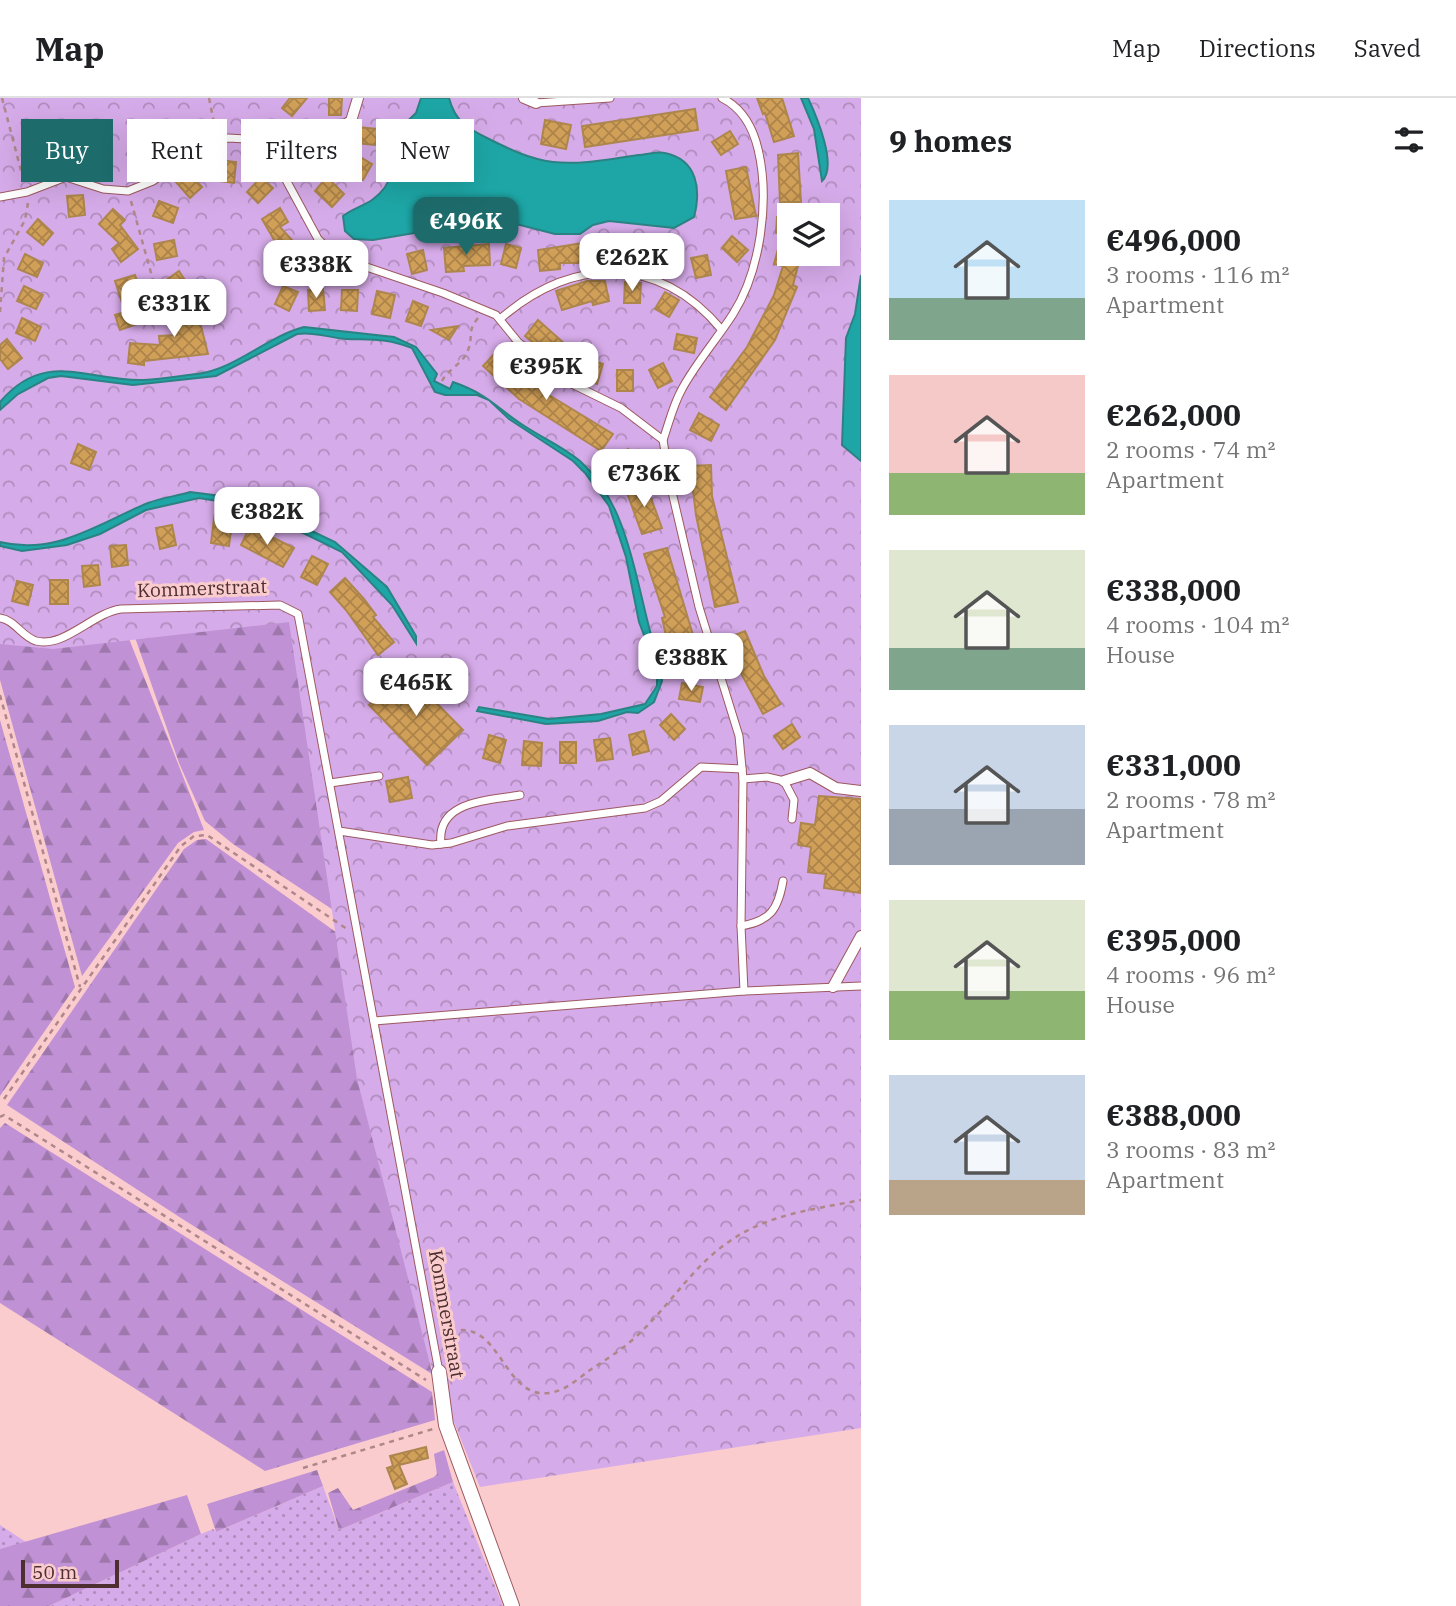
<!DOCTYPE html>
<meta charset="utf-8">
<style>
body{margin:0;font-family:"IBM Plex Serif",serif;background:#f2f2f2;color:#202124;height:100vh;display:flex;flex-direction:column;font-size:26px;white-space:nowrap}
*{box-sizing:border-box;margin:0}
p{font-size:23px;color:#757577}
.icon{flex:none;width:38px;height:38px;fill:none;stroke:currentColor;stroke-width:2;stroke-linecap:round;stroke-linejoin:round}
.map{position:relative;flex:1;overflow:hidden}
.drawer{display:flex;flex-direction:column;background:#fff;width:595px}
.drawer>*{flex:none}
.banner{position:absolute;left:21px;top:21px;width:665px;height:63px;display:flex;gap:14px}
.fabs{position:absolute;left:777px;top:105px;display:grid;gap:14px}
.fabs a{display:grid;place-items:center;width:63px;height:63px;border-radius:0px;background:#fff;box-shadow:0 7px 28px #0002;font-size:35px}
.scale{position:absolute;left:21px;bottom:18px;width:98px;box-sizing:border-box;padding-left:7px;border:4px solid #4d2f31;border-top:0;font-size:19px;line-height:24px;white-space:nowrap;color:#4d2f31;-webkit-text-stroke:5px #fbccce;paint-order:stroke}
.price{position:absolute;translate:-50% -60px;padding:0 16px;border-radius:14px;background:#fff;color:#222;font-size:23px;line-height:46px;filter:drop-shadow(0 2px 4px #0008)}
.price::after{content:'';position:absolute;left:50%;top:42px;width:21px;height:16px;margin-left:-10px;background:inherit;clip-path:polygon(0 0,100% 0,50% 100%)}
.price.selected{background:#1e6b6b;color:#fff}
ul{padding:0;list-style:none}
li{display:flex;align-items:center;gap:21px;height:175px;padding:0 28px}
li span{display:grid;place-items:center;flex:none;width:196px;height:140px;border-radius:0px;color:#555}
li>.icon{margin-inline-start:auto}
span .icon{width:84px;height:84px;fill:#fffc;stroke-width:1}
li b{font-size:30px}
h2{display:flex;justify-content:space-between;align-items:center;height:84px;padding:0 28px;font-size:30px}
.chip{padding:0 24px;border-radius:0px;background:#fff;box-shadow:0 7px 28px #0002;font-size:24px;line-height:63px}
.chip.selected{background:#1e6b6b;color:#fff}
header{display:flex;align-items:center;gap:42px;box-sizing:border-box;height:98px;padding:0 35px;background:#fff;border-bottom:2px solid #e0e0e0}
header strong{font-size:33px}
nav{display:flex;gap:38px;margin-inline-start:auto;font-size:24px}
main{display:flex;flex:1;min-height:0}
.map>svg:first-child{display:block}
.grass{fill:url(#grass-dots)}
.forest{fill:url(#forest-firs)}
.park{fill:url(#park-crowns);fill-rule:evenodd}
.water{fill:#1ea6a6;stroke:#2c8283;stroke-width:2}
.building{fill:url(#building-cross-hatch);stroke:#ad864d;stroke-width:2}
.lines{fill:none;stroke-linecap:round;stroke-linejoin:round}
.service-casing{stroke:#9c595f;stroke-width:9}
.pedestrian-casing{stroke:#9c595f;stroke-width:12}
.minor-casing{stroke:#9c595f;stroke-width:16}
.path{stroke:#af8789;stroke-width:2.5;stroke-dasharray:5 5;stroke-linecap:butt}
.service{stroke:#fff;stroke-width:7}
.pedestrian{stroke:#fff;stroke-width:10}
.minor{stroke:#fff;stroke-width:14}
.labels{text-anchor:middle;stroke-width:6;stroke-linejoin:round;paint-order:stroke}
.street-label{font-size:19px;fill:#4d2f31;stroke:#fbccce}
</style>
<header>
<strong>Map</strong>
<nav><a>Map</a><a>Directions</a><a>Saved</a></nav>
</header>
<main>
<div class="map">
<svg width="861" height="1508" viewBox="0 0 861 1508">
<defs>
<pattern id="grass-dots" width="8" height="8" patternUnits="userSpaceOnUse" patternTransform="scale(1.75)"><rect width="8" height="8" fill="#d6abe9"/><path d="M2 2h.1M6 6h.1" fill="none" stroke="#b08cbd" stroke-width="1.8" stroke-linecap="round"/></pattern>
<pattern id="forest-firs" width="22" height="20" patternUnits="userSpaceOnUse" patternTransform="scale(1.75)"><rect width="22" height="20" fill="#c091d4"/><path d="M5 1l3.5 6h-7zM16 11l3.5 6h-7z" fill="#9e77ad"/></pattern>
<pattern id="park-crowns" width="20" height="18" patternUnits="userSpaceOnUse" patternTransform="scale(1.75)"><rect width="20" height="18" fill="#d6abe9"/><path d="M2 6a3 3 0 1 1 6 0M12 15a3 3 0 1 1 6 0" fill="none" stroke="#b08cbd"/></pattern>
<pattern id="building-cross-hatch" width="8" height="8" patternUnits="userSpaceOnUse" patternTransform="scale(1.75)"><rect width="8" height="8" fill="#d1a058"/><path d="M0 0l8 8M0 8l8-8" fill="none" stroke="#ac8349"/></pattern>
</defs>
<rect width="100%" height="100%" fill="#fbccce"/>
<g class="grass">
<polygon points="453,1384 503,1508 49,1508 201,1436 213,1431 216,1434 323,1388 339,1432"/>
<polygon points="0,1427 26,1444 0,1451"/>
</g>
<g class="forest">
<polygon points="119,515 204,732 194,734 178,745 82,878 0,582 0,524"/>
<polygon points="289,516 350,823 233,746 205,723 179,665 131,528"/>
<polygon points="0,622 75,889 0,998"/>
<polygon points="206,741 354,847 432,1276 184,1122 7,1007 184,751 197,742"/>
<polygon points="5,1025 432,1294 435,1322 265,1373 0,1205 0,1030"/>
<polygon points="444,1352 453,1384 339,1432 328,1395 338,1390 353,1412 434,1379 437,1376 434,1356"/>
<polygon points="317,1372 323,1388 216,1434 207,1406"/>
<polygon points="187,1397 201,1436 49,1508 0,1508 0,1451"/>
</g>
<path class="park" d="M0,0H861V1330L480,1389L429,1262L357,981L289,524L53,551L0,546ZM789,117H828V156H789Z"/>
<g class="water">
<path d="M421,0H449C455,23 467,30 487,40C509,51 529,61 553,64C581,67 610,61 638,57C646,57 657,53 665,55C698,62 701,92 694,119L674,130L609,123L593,127L580,136H555L497,121L373,142L354,141L345,133L343,118C352,111 363,108 372,102C395,86 396,61 394,36L416,15Z"/>
<path d="M801,0H808C816,17 838,68 822,83L814,31Z"/>
<polygon points="861,177 861,363 842,347 846,240 855,216"/>
<path d="M304,229L394,239L416,249L437,276L434,283L450,291L453,284C490,297 496,310 526,329C543,340 565,350 580,363C635,412 636,501 660,566L662,583L654,604L638,615L627,614L598,623L546,626L477,613L479,609L549,621L601,616L645,606L657,588V571L639,524L626,459L609,408L585,375L573,363L509,321L489,302L477,297H445L435,294L412,250C386,240 373,242 346,241C329,240 314,233 297,236L216,278L133,287L61,278L48,280L18,296L0,312V304C46,250 87,284 144,282C161,281 180,278 197,276C236,271 266,239 304,229Z"/>
<path d="M190,394L245,401L335,444L387,489L416,538V545L392,507L342,454L248,408L199,400L146,412L100,436L67,447L22,453L0,448V444C56,458 99,425 148,405C161,400 177,398 190,394Z"/>
</g>
<g class="building">
<polygon points="290,0 307,0 292,18 282,10"/>
<polygon points="329,0 342,0 341,17 329,17"/>
<polygon points="757,0 782,0 794,38 774,44 765,15 763,16"/>
<polygon points="695,11 698,32 585,49 582,28"/>
<polygon points="545,22 571,27 566,51 541,46"/>
<polygon points="357,29 377,31 376,47 355,45"/>
<polygon points="730,33 738,46 721,57 712,44"/>
<polygon points="352,54 372,66 363,82 342,70"/>
<polygon points="798,55 801,104 780,104 778,57"/>
<polygon points="220,62 236,64 234,85 218,83"/>
<polygon points="746,69 756,118 735,121 726,73"/>
<polygon points="188,74 202,89 190,100 176,84"/>
<polygon points="261,79 273,90 258,105 247,94"/>
<polygon points="327,79 344,96 332,109 315,93"/>
<polygon points="83,97 85,117 69,119 67,98"/>
<polygon points="159,103 178,110 173,125 153,118"/>
<polygon points="280,110 288,124 280,129 300,151 283,167 270,153 277,147 262,121"/>
<polygon points="113,111 125,122 120,127 138,151 121,164 112,151 119,145 99,126"/>
<polygon points="777,119 789,120 789,156 801,156 793,187 797,189 775,242 726,312 710,299 747,249 774,197 783,168 774,166 782,136 776,135"/>
<polygon points="38,121 53,135 43,147 27,134"/>
<polygon points="732,138 748,152 737,164 722,150"/>
<polygon points="174,142 177,158 157,162 154,146"/>
<polygon points="589,144 622,144 622,165 560,165 560,171 540,173 538,152"/>
<polygon points="489,146 490,167 463,168 464,173 446,174 444,150"/>
<polygon points="506,146 521,150 516,170 501,166"/>
<polygon points="423,152 427,172 412,176 407,156"/>
<polygon points="665,155 681,157 678,177 663,175"/>
<polygon points="25,156 43,165 37,179 18,171"/>
<polygon points="707,157 711,177 696,180 691,160"/>
<polygon points="179,173 188,187 170,198 162,185"/>
<polygon points="135,177 140,192 130,195 140,225 120,232 115,217 125,214 115,183"/>
<polygon points="587,183 605,183 609,203 593,207 592,203 562,212 556,193"/>
<polygon points="625,184 641,185 640,205 624,205"/>
<polygon points="24,188 43,197 36,211 17,203"/>
<polygon points="283,188 298,194 289,213 275,206"/>
<polygon points="323,191 325,212 309,213 308,192"/>
<polygon points="342,192 358,192 357,213 341,212"/>
<polygon points="377,193 395,197 390,220 372,216"/>
<polygon points="665,194 679,202 669,219 655,211"/>
<polygon points="413,203 428,209 421,228 406,223"/>
<polygon points="195,204 208,256 144,263 144,267 128,265 130,245 160,247 159,238 177,237 171,208"/>
<polygon points="22,220 41,229 35,243 16,235"/>
<polygon points="538,222 574,254 562,268 525,238"/>
<polygon points="458,228 449,242 431,232"/>
<polygon points="677,236 697,240 694,255 674,251"/>
<polygon points="7,241 22,260 8,271 0,261 0,247"/>
<polygon points="499,251 513,263 509,266 544,294 613,336 601,353 519,301 483,268"/>
<polygon points="588,261 603,266 597,286 582,281"/>
<polygon points="663,265 672,283 658,290 649,272"/>
<rect x="617" y="272" width="16" height="21"/>
<polygon points="699,315 719,327 711,343 690,332"/>
<polygon points="78,346 96,354 89,372 71,365"/>
<polygon points="628,351 638,364 621,377 612,364"/>
<polygon points="711,367 712,398 738,504 715,509 696,417 690,368"/>
<polygon points="645,384 662,430 642,436 626,392"/>
<polygon points="214,421 232,424 229,448 211,445"/>
<polygon points="172,427 176,447 160,451 156,430"/>
<polygon points="250,428 294,450 283,469 241,447"/>
<polygon points="126,447 128,467 112,469 110,448"/>
<polygon points="667,450 701,564 680,568 673,536 666,538 662,520 665,519 644,456"/>
<polygon points="312,458 328,466 317,487 301,479"/>
<polygon points="98,467 100,487 84,489 82,468"/>
<polygon points="345,480 364,501 376,517 373,519 394,544 378,557 346,512 330,494"/>
<rect x="50" y="482" width="18" height="24"/>
<polygon points="17,483 33,487 28,507 12,503"/>
<polygon points="745,533 764,578 781,606 763,616 723,542"/>
<polygon points="404,572 463,632 427,667 369,607"/>
<polygon points="682,585 703,589 700,604 679,601"/>
<polygon points="671,616 685,631 674,642 660,627"/>
<polygon points="792,626 800,639 783,651 774,638"/>
<polygon points="644,633 649,653 633,657 629,637"/>
<polygon points="489,637 506,642 500,665 483,660"/>
<polygon points="610,640 613,661 597,663 594,642"/>
<polygon points="524,643 542,645 541,668 522,667"/>
<rect x="560" y="644" width="16" height="21"/>
<polygon points="408,679 412,700 390,704 386,683"/>
<polygon points="819,698 861,701 861,795 824,790 826,776 808,774 811,749 798,747 801,725 815,727"/>
<polygon points="426,1349 428,1360 399,1367 407,1386 395,1391 387,1370 393,1368 390,1358"/>
</g>
<g class="lines">
<defs>
<g id="service">
<polyline points="536,5 610,0"/>
<path d="M0,99L27,94L66,79L103,91L128,93L153,83L205,46L228,40L246,41L266,56L285,80L318,141L337,159L443,195L496,217L518,244L570,285L621,310L663,342C669,325 673,307 682,291C696,265 717,241 733,216C761,172 770,101 758,51C753,30 742,10 722,0"/>
<path d="M500,221C572,159 658,156 721,231"/>
<polyline points="663,342 672,394 699,509 739,638 743,681 741,828 744,893"/>
<path d="M0,520C15,522 21,538 36,543C65,550 92,515 121,511L280,507L298,516L439,1274"/>
<polyline points="743,681 767,679 784,683 794,702 792,721"/>
<polyline points="330,685 379,678"/>
<polyline points="339,733 432,747 451,745 507,728 645,710 661,703 701,669 742,671"/>
<path d="M441,746C436,702 489,703 520,697"/>
<path d="M741,828C770,823 778,812 783,783"/>
<polyline points="374,923 744,893 861,888"/>
</g>
<g id="pedestrian">
<polyline points="524,0 536,5"/>
<polyline points="258,48 336,32 351,23 358,0"/>
<polyline points="784,683 810,675 836,690 861,693"/>
<polyline points="833,889 861,838"/>
</g>
<polyline id="minor" points="439,1274 446,1327 512,1508"/>
</defs>
<use href="#service" class="service-casing"/>
<use href="#pedestrian" class="pedestrian-casing"/>
<use href="#minor" class="minor-casing"/>
<g class="path">
<polyline points="2,0 24,84"/>
<polyline points="209,0 216,35"/>
<polyline points="131,103 158,200"/>
<polyline points="0,214 4,160 25,122 28,105"/>
<path d="M442,283C448,271 464,265 468,252C474,237 466,235 478,220"/>
<polyline points="0,597 80,889"/>
<polyline points="4,1001 181,748 194,738 207,737 347,831"/>
<polyline points="0,1019 4,1017 426,1282"/>
<path d="M441,1235C451,1233 464,1230 473,1234C504,1245 511,1305 554,1294C567,1291 579,1280 590,1272C607,1261 626,1249 641,1234C672,1204 694,1167 730,1143C768,1116 816,1111 861,1102"/>
<polyline points="303,1370 433,1331"/>
</g>
<use href="#service" class="service"/>
<use href="#pedestrian" class="pedestrian"/>
<use href="#minor" class="minor"/>
</g>
<g class="labels">
<g class="street-label">
<text transform="translate(202 490) rotate(-2)" y="7">Kommerstraat</text>
<text transform="translate(447 1216) rotate(80)" y="7">Kommerstraat</text>
</g>
</g>
</svg>
<div class="fabs">
<a><svg class="icon" aria-label="layers" viewBox="0 0 24 24"><path d="M12 4l9 5-9 5-9-5zM3 14l9 5 9-5"/></svg></a>
</div>
<div class="scale">50 m</div>
<b class="price selected" style="left:466px;top:159px">€496K</b>
<b class="price" style="left:632px;top:195px">€262K</b>
<b class="price" style="left:316px;top:202px">€338K</b>
<b class="price" style="left:174px;top:241px">€331K</b>
<b class="price" style="left:546px;top:304px">€395K</b>
<b class="price" style="left:644px;top:411px">€736K</b>
<b class="price" style="left:267px;top:449px">€382K</b>
<b class="price" style="left:691px;top:595px">€388K</b>
<b class="price" style="left:416px;top:620px">€465K</b>
<div class="banner">
<a class="chip selected">Buy</a>
<a class="chip">Rent</a>
<a class="chip">Filters</a>
<a class="chip">New</a>
</div>
</div>
<section class="drawer">
<h2>9 homes<svg class="icon" aria-label="filters" viewBox="0 0 24 24"><path d="M4 7h16M4 17h16"/><circle cx="9" cy="7" r="2"/><circle cx="15" cy="17" r="2"/></svg></h2>
<ul>
<li><span style="background:linear-gradient(#bfe0f5 70%,#7fa58c 0)"><svg class="icon" aria-label="home" viewBox="0 0 24 24"><path d="M3 11l9-7 9 7M6 9v11h12V9"/></svg></span><div><b>€496,000</b><p>3 rooms · 116 m²</p><p>Apartment</p></div></li>
<li><span style="background:linear-gradient(#f6c9c9 70%,#8fb573 0)"><svg class="icon" aria-label="home" viewBox="0 0 24 24"><path d="M3 11l9-7 9 7M6 9v11h12V9"/></svg></span><div><b>€262,000</b><p>2 rooms · 74 m²</p><p>Apartment</p></div></li>
<li><span style="background:linear-gradient(#dfe7d0 70%,#7fa58c 0)"><svg class="icon" aria-label="home" viewBox="0 0 24 24"><path d="M3 11l9-7 9 7M6 9v11h12V9"/></svg></span><div><b>€338,000</b><p>4 rooms · 104 m²</p><p>House</p></div></li>
<li><span style="background:linear-gradient(#c9d6e8 60%,#9aa5b1 0)"><svg class="icon" aria-label="home" viewBox="0 0 24 24"><path d="M3 11l9-7 9 7M6 9v11h12V9"/></svg></span><div><b>€331,000</b><p>2 rooms · 78 m²</p><p>Apartment</p></div></li>
<li><span style="background:linear-gradient(#dfe7d0 65%,#8fb573 0)"><svg class="icon" aria-label="home" viewBox="0 0 24 24"><path d="M3 11l9-7 9 7M6 9v11h12V9"/></svg></span><div><b>€395,000</b><p>4 rooms · 96 m²</p><p>House</p></div></li>
<li><span style="background:linear-gradient(#c9d6e8 75%,#b9a48a 0)"><svg class="icon" aria-label="home" viewBox="0 0 24 24"><path d="M3 11l9-7 9 7M6 9v11h12V9"/></svg></span><div><b>€388,000</b><p>3 rooms · 83 m²</p><p>Apartment</p></div></li>
</ul>
</section>
</main>
